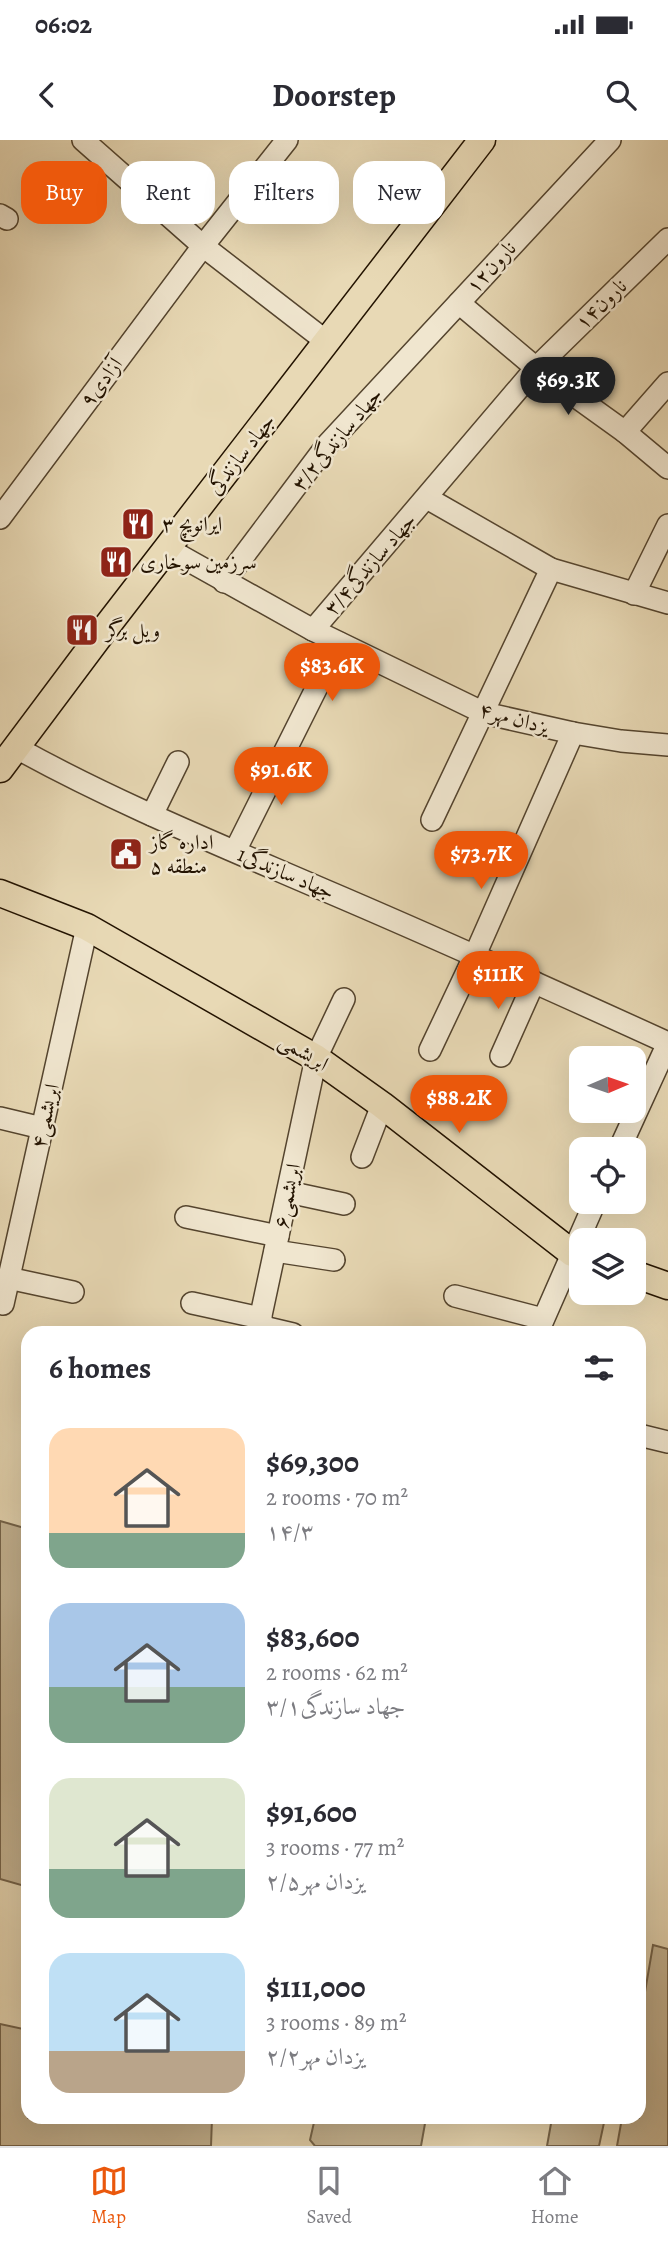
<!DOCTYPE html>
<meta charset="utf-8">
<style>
body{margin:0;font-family:Alegreya,Amiri,serif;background:#f2f2f3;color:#2b2b33;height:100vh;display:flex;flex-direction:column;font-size:26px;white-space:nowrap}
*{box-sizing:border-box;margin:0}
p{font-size:23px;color:#7c7c81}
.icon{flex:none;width:38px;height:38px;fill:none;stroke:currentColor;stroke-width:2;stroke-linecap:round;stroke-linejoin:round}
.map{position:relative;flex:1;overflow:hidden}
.panel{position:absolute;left:21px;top:1186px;width:625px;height:798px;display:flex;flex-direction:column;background:#fff;border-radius:21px;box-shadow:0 7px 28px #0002}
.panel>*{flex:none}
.guide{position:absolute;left:21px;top:21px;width:626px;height:63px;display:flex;gap:14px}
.needle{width:46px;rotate:88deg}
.buttons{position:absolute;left:569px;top:906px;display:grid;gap:14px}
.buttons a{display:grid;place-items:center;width:77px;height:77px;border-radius:14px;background:#fff;box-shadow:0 7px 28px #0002;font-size:35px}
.price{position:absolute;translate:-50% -60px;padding:0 16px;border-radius:24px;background:#ea580c;color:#fff;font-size:23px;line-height:46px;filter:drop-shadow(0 2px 4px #0008)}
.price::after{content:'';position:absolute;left:50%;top:42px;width:21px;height:16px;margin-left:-10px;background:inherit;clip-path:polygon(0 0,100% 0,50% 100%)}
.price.on{background:#222;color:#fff}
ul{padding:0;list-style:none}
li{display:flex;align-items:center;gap:21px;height:175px;padding:0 28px}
li span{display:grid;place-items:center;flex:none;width:196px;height:140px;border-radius:21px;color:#555}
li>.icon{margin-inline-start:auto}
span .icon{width:84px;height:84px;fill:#fffc;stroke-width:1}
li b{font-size:30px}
h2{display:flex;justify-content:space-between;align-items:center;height:84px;padding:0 28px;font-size:30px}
.pill{padding:0 24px;border-radius:21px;background:#fff;box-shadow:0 7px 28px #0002;font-size:24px;line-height:63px}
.pill.on{background:#ea580c;color:#fff}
.status{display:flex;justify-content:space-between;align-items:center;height:49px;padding:0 35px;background:#fff;direction:ltr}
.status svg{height:19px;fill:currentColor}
header{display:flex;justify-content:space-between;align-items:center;height:91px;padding:0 28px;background:#fff;font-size:32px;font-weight:700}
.menu{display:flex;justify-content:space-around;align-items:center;height:98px;border-top:2px solid #e1e1e2;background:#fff;font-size:19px;color:#7c7c81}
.menu a{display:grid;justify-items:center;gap:4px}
.menu .on{color:#ea580c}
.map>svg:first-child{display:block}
.green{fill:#c7b796;stroke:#75654c;stroke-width:2}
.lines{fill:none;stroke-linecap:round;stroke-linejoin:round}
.minor-casing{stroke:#54442e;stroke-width:24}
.major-casing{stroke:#231301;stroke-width:29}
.minor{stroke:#f0e6cf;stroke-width:21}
.major{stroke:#e8d9b5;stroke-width:26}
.labels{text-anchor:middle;stroke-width:5;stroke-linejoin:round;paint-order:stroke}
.street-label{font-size:21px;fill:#231301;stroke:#f0e6cf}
.poi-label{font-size:21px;fill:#231301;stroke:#f0e6cf;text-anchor:start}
</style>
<div class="status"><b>06:02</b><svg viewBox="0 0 49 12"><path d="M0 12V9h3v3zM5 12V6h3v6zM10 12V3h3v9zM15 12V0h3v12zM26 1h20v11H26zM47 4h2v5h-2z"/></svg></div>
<header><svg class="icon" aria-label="back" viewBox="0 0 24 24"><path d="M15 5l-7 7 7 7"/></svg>Doorstep<svg class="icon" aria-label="search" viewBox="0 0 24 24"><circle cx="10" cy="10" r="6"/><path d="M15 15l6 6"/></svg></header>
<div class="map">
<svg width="668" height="2006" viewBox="0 0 668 2006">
<rect width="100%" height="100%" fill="#e8d9b5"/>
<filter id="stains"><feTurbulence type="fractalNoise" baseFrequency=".00286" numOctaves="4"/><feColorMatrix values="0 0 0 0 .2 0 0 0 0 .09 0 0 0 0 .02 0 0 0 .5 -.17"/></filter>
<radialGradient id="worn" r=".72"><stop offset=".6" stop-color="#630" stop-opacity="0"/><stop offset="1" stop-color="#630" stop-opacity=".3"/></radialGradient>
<g class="green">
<polygon points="0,1381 28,1389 28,1747 0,1739"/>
<polygon points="653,1805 668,1809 668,2006 617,2006 622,1978 639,1978 639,1887"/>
<polygon points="0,1884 28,1890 28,1978 212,1978 211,2006 0,2006"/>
<polygon points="315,1978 426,1978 421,2006 315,2006 310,2000"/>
<polygon points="552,1978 605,1978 599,2006 547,2006"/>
</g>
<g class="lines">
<defs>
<g id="minor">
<polyline points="83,0 203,106 327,202"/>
<polyline points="0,75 7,79"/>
<polyline points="459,163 536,228 625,292 668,328"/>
<polyline points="625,292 668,243"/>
<polyline points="427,358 551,429 668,463"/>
<polyline points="0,378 203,106 287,0"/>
<polyline points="168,409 313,490 484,573 573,593 621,601 668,605"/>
<polyline points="224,442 327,305 610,0"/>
<polyline points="634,454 668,385"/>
<polyline points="313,490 536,228 668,99"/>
<path d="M15,607C114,662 220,705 324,750C439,799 554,851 668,903"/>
<polyline points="152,675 178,622"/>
<polyline points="432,680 551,429"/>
<polyline points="235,711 339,503"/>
<polyline points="430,910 475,815 573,593"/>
<polyline points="501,916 534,842"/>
<polyline points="0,978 42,988"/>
<polyline points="619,1010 668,903"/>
<polyline points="362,1017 382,965"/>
<polyline points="288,1052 344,1064"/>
<polyline points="186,1077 278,1096"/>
<polyline points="275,1111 334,1120"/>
<polyline points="8,1138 73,1152"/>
<polyline points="455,1156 543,1179"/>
<polyline points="192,1163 261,1178"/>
<polyline points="3,1164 87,787"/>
<polyline points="259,1186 293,1194"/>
<polyline points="257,1194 316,918 344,859"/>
<polyline points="537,1194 595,1062"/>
<polyline points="639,1295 668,1302"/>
</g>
<g id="major">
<polyline points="0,629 107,486 482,0"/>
<polyline points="0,753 87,787 316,918 382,965 572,1113 581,1116"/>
<polyline points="634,1134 668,1146"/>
</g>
</defs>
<use href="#minor" class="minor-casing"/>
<use href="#major" class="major-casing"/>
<use href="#minor" class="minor"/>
<use href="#major" class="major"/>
</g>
<defs>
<symbol id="restaurant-square" viewBox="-11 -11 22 22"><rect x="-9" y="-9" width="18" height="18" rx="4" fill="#8f2418" stroke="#f0e6cf"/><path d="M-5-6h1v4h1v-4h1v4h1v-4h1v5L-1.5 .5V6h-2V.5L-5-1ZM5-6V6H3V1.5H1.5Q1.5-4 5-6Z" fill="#fff"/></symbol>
<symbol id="civic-square" viewBox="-11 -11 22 22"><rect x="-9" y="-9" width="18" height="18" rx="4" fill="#8f2418" stroke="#f0e6cf"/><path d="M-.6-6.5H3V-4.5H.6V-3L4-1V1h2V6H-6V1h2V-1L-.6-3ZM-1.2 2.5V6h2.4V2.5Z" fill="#fff"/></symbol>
</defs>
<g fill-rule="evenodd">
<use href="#restaurant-square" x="119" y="365" width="38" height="38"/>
<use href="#restaurant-square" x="97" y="403" width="38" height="38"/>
<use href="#restaurant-square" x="63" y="471" width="38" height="38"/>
<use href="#civic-square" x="107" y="695" width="38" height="38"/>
</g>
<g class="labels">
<g class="street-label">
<text transform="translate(491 127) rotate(-47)" y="7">نارون۱۲</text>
<text transform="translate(601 164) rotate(-44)" y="7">نارون۱۴</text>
<text transform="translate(101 242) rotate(-53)" y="7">آزادی۹</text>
<text transform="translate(337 299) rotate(-50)" y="7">۳/۲جهاد سازندگی</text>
<text transform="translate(241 314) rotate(-52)" y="7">جهاد سازندگی</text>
<text transform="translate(370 424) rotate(-49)" y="7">۳/۴جهاد سازندگی</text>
<text transform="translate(514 578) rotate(15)" y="7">یزدان مهر۴</text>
<text transform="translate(286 733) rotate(23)" y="7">1جهاد سازندگی</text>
<text transform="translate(304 912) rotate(31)" y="7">ابریشمی</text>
<text transform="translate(45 976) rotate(-77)" y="7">ابریشمی۴</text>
<text transform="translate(287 1056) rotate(-78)" y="7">ابریشمی۶</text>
</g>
<g class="poi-label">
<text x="162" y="391">ایرانویچ ٣</text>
<text x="140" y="429">سرزمین سوخاری</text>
<text x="106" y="497">ویل برگر</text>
<text x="150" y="709">اداره گاز<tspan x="150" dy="24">منطقه ۵</tspan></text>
</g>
</g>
<rect width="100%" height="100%" filter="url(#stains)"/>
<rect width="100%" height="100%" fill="url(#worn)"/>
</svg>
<div class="buttons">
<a><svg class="needle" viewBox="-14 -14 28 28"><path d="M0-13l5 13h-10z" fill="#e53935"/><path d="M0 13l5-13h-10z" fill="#7c7c81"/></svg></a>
<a><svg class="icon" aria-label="locate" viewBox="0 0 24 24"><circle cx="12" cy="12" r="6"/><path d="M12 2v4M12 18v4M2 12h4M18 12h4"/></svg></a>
<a><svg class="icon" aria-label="layers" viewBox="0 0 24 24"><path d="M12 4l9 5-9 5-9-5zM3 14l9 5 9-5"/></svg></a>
</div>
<b class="price on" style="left:568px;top:277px">$69.3K</b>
<b class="price" style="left:332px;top:563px">$83.6K</b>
<b class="price" style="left:281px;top:667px">$91.6K</b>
<b class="price" style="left:481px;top:751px">$73.7K</b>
<b class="price" style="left:498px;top:871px">$111K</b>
<b class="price" style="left:459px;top:995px">$88.2K</b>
<div class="guide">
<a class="pill on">Buy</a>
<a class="pill">Rent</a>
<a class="pill">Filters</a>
<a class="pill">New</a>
</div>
<section class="panel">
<h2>6 homes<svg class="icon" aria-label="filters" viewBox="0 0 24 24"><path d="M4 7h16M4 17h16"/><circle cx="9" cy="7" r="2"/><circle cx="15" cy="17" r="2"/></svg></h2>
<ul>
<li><span style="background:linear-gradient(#ffd9b3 75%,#7fa58c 0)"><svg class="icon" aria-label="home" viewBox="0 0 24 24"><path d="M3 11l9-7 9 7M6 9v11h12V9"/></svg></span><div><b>$69,300</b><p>2 rooms · 70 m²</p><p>۱۴/۳</p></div></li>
<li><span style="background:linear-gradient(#a9c7e8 60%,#7fa58c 0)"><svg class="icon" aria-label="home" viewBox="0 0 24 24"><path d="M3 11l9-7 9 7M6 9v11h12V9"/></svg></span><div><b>$83,600</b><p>2 rooms · 62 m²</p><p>۳/۱جهاد سازندگی</p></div></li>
<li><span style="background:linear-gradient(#dfe7d0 65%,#7fa58c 0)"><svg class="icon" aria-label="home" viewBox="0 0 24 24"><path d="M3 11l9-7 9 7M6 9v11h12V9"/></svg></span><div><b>$91,600</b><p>3 rooms · 77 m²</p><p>۲/۵یزدان مهر</p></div></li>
<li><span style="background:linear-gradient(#bfe0f5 70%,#b9a48a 0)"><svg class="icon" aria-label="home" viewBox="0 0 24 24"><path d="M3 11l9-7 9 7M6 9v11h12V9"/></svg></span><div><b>$111,000</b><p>3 rooms · 89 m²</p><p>۲/۲یزدان مهر</p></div></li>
</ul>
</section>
</div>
<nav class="menu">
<a class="on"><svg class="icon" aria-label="map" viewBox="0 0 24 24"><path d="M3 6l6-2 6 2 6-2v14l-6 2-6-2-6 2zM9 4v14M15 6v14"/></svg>Map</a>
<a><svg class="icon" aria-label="saved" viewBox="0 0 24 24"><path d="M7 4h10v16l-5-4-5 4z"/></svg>Saved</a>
<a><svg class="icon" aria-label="home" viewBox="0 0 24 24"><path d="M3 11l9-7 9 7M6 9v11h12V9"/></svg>Home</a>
</nav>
